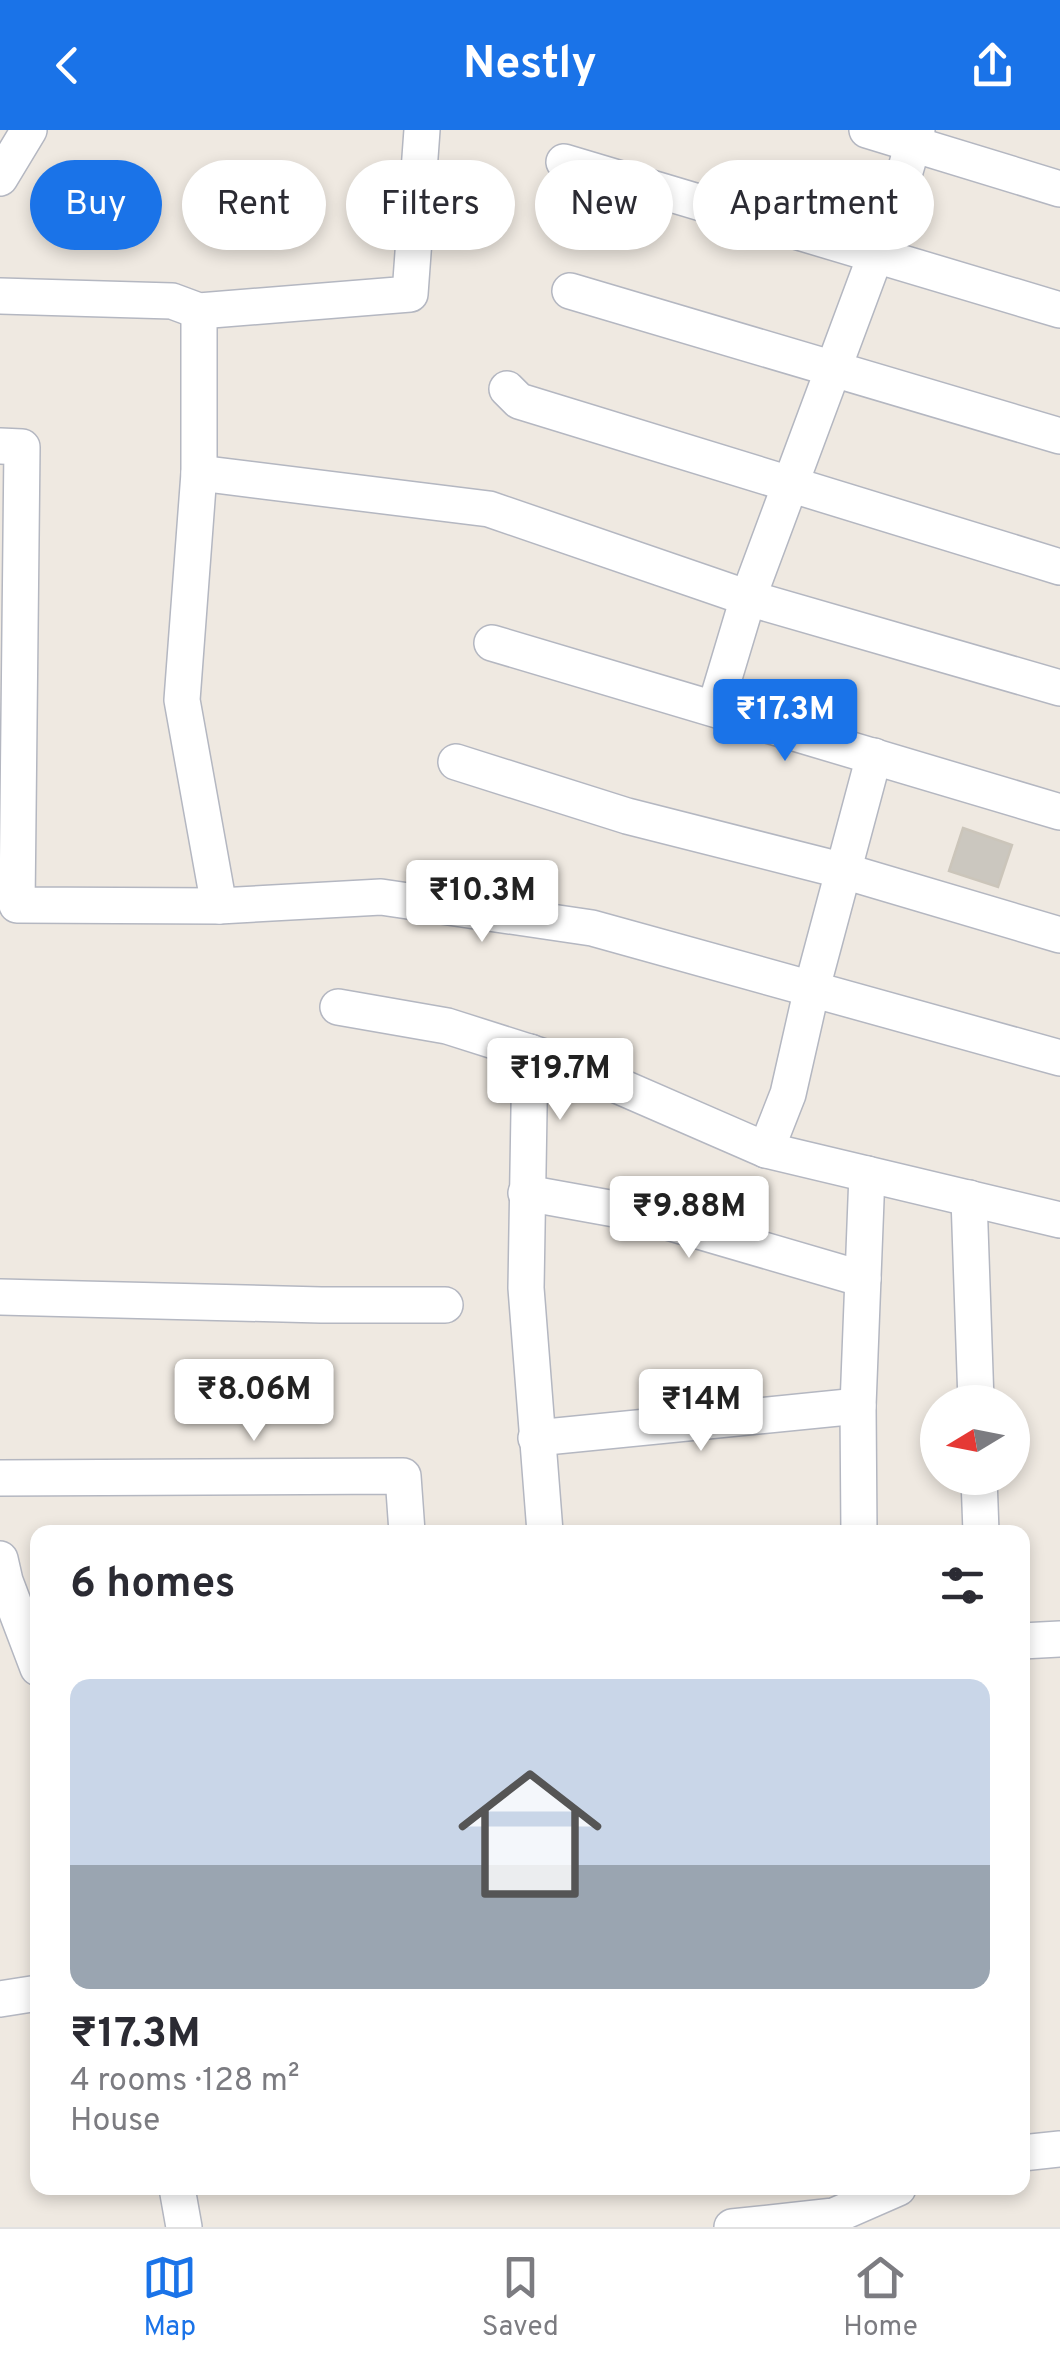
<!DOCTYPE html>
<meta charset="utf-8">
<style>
body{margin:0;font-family:Overpass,sans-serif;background:#f7f7f7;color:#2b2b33;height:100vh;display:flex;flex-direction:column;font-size:38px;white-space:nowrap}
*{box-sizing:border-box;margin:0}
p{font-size:32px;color:#7c7c81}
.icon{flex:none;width:55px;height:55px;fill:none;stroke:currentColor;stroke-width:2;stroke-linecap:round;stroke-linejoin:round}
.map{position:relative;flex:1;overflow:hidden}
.details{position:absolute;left:30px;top:1395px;width:1000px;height:670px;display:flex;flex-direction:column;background:#fff;border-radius:20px;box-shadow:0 5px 15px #0003}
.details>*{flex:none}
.top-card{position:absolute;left:30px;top:30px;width:1000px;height:90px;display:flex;gap:20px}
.needle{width:65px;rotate:260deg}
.fabs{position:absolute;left:920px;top:1255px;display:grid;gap:20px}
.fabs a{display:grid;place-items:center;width:110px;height:110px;border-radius:50%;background:#fff;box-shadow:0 5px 15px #0003;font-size:50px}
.price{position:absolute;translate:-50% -85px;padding:0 22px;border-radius:10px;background:#fff;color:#222;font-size:32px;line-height:65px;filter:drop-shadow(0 2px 5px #0008)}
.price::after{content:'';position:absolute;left:50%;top:60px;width:30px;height:22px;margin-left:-15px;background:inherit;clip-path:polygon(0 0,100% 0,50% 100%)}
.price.active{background:#1a73e8;color:#fff}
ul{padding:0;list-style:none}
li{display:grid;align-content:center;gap:20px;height:530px;padding:0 40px}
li+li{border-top:2px solid #e1e1e2}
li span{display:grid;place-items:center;height:310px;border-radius:20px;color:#555}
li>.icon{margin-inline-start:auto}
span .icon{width:180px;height:180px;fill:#fffc;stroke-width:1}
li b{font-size:42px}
h2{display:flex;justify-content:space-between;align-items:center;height:120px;padding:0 40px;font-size:42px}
.chip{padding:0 35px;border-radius:45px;background:#fff;box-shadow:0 5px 15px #0003;font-size:35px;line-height:90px}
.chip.active{background:#1a73e8;color:#fff}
header{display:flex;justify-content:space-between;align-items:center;height:130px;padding:0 40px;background:#1a73e8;color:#fff;font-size:45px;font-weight:700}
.tabs{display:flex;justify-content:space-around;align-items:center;height:140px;border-top:2px solid #e1e1e2;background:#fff;font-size:28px;color:#7c7c81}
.tabs a{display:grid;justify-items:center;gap:5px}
.tabs .active{color:#1a73e8}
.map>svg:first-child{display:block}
.building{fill:#cbc7bf;stroke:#cbc5ba;stroke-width:2.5}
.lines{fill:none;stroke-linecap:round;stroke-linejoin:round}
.minor-casing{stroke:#b4b7c1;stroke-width:38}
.minor{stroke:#fff;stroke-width:35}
</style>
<header><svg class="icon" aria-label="back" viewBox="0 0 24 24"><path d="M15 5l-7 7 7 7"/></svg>Nestly<svg class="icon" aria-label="share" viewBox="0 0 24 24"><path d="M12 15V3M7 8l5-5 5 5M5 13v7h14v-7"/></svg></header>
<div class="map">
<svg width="1060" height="2097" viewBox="0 0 1060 2097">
<rect width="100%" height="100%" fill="#efe9e1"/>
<polygon class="building" points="963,698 1012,715 998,757 949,741"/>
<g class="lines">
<defs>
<g id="minor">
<polyline points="867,0 1060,59"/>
<polyline points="564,32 1060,180"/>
<polyline points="0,48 29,0"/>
<polyline points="570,161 1060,306"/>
<polyline points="0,166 172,171 199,181 410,164 422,0"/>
<polyline points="199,181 199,343 182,570 219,776"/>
<polyline points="507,259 519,271 1060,437"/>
<polyline points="0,316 22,317 17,775 219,776 381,767 592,798 1060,928"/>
<polyline points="199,343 489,379 748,468 1060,558"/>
<polyline points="492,513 1060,682"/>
<polyline points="715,578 748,468 899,62 917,0"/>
<polyline points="456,632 627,686 844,741 1060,805"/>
<polyline points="338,877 447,896 573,936 766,1020 1060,1090"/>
<polyline points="530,922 526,1158 545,1402"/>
<polyline points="766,1020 788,964 812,858 874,626"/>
<polyline points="526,1063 637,1083 863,1149"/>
<polyline points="969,1068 976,1272"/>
<polyline points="0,1167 321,1175 445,1175"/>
<polyline points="536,1308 858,1276"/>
<polyline points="0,1348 403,1346 407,1402"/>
<polyline points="979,1348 981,1402"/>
<polyline points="859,1402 858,1276 867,1044"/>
<polyline points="0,1429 5,1451 38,1538"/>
<polyline points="1022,1511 1060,1509"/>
<polyline points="0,1869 38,1863"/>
<polyline points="1022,2023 1060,2019"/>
<polyline points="177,2058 184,2097"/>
<polyline points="732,2097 834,2086 898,2058"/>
</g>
</defs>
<use href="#minor" class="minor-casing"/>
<use href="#minor" class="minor"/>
</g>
</svg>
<div class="fabs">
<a><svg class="needle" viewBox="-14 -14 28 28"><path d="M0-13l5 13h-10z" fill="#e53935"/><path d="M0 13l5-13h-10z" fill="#7c7c81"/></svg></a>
</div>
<b class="price active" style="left:785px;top:634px">₹17.3M</b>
<b class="price" style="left:482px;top:815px">₹10.3M</b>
<b class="price" style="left:560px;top:993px">₹19.7M</b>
<b class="price" style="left:689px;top:1131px">₹9.88M</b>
<b class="price" style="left:254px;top:1314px">₹8.06M</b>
<b class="price" style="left:701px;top:1324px">₹14M</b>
<div class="top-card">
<a class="chip active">Buy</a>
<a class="chip">Rent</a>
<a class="chip">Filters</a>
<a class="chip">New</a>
<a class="chip">Apartment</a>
</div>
<section class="details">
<h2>6 homes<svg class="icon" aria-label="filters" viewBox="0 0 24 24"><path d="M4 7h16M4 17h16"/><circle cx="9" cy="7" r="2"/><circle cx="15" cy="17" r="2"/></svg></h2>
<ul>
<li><span style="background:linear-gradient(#c9d6e8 60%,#9aa5b1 0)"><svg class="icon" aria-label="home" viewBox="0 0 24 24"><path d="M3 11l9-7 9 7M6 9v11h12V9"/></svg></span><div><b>₹17.3M</b><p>4 rooms · 128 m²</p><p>House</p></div></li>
</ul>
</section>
</div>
<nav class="tabs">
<a class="active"><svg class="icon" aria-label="map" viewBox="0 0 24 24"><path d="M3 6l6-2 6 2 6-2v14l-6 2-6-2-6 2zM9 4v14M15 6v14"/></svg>Map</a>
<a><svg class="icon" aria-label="saved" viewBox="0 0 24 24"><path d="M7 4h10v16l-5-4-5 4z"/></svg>Saved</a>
<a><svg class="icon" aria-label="home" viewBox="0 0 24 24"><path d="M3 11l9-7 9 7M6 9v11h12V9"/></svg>Home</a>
</nav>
